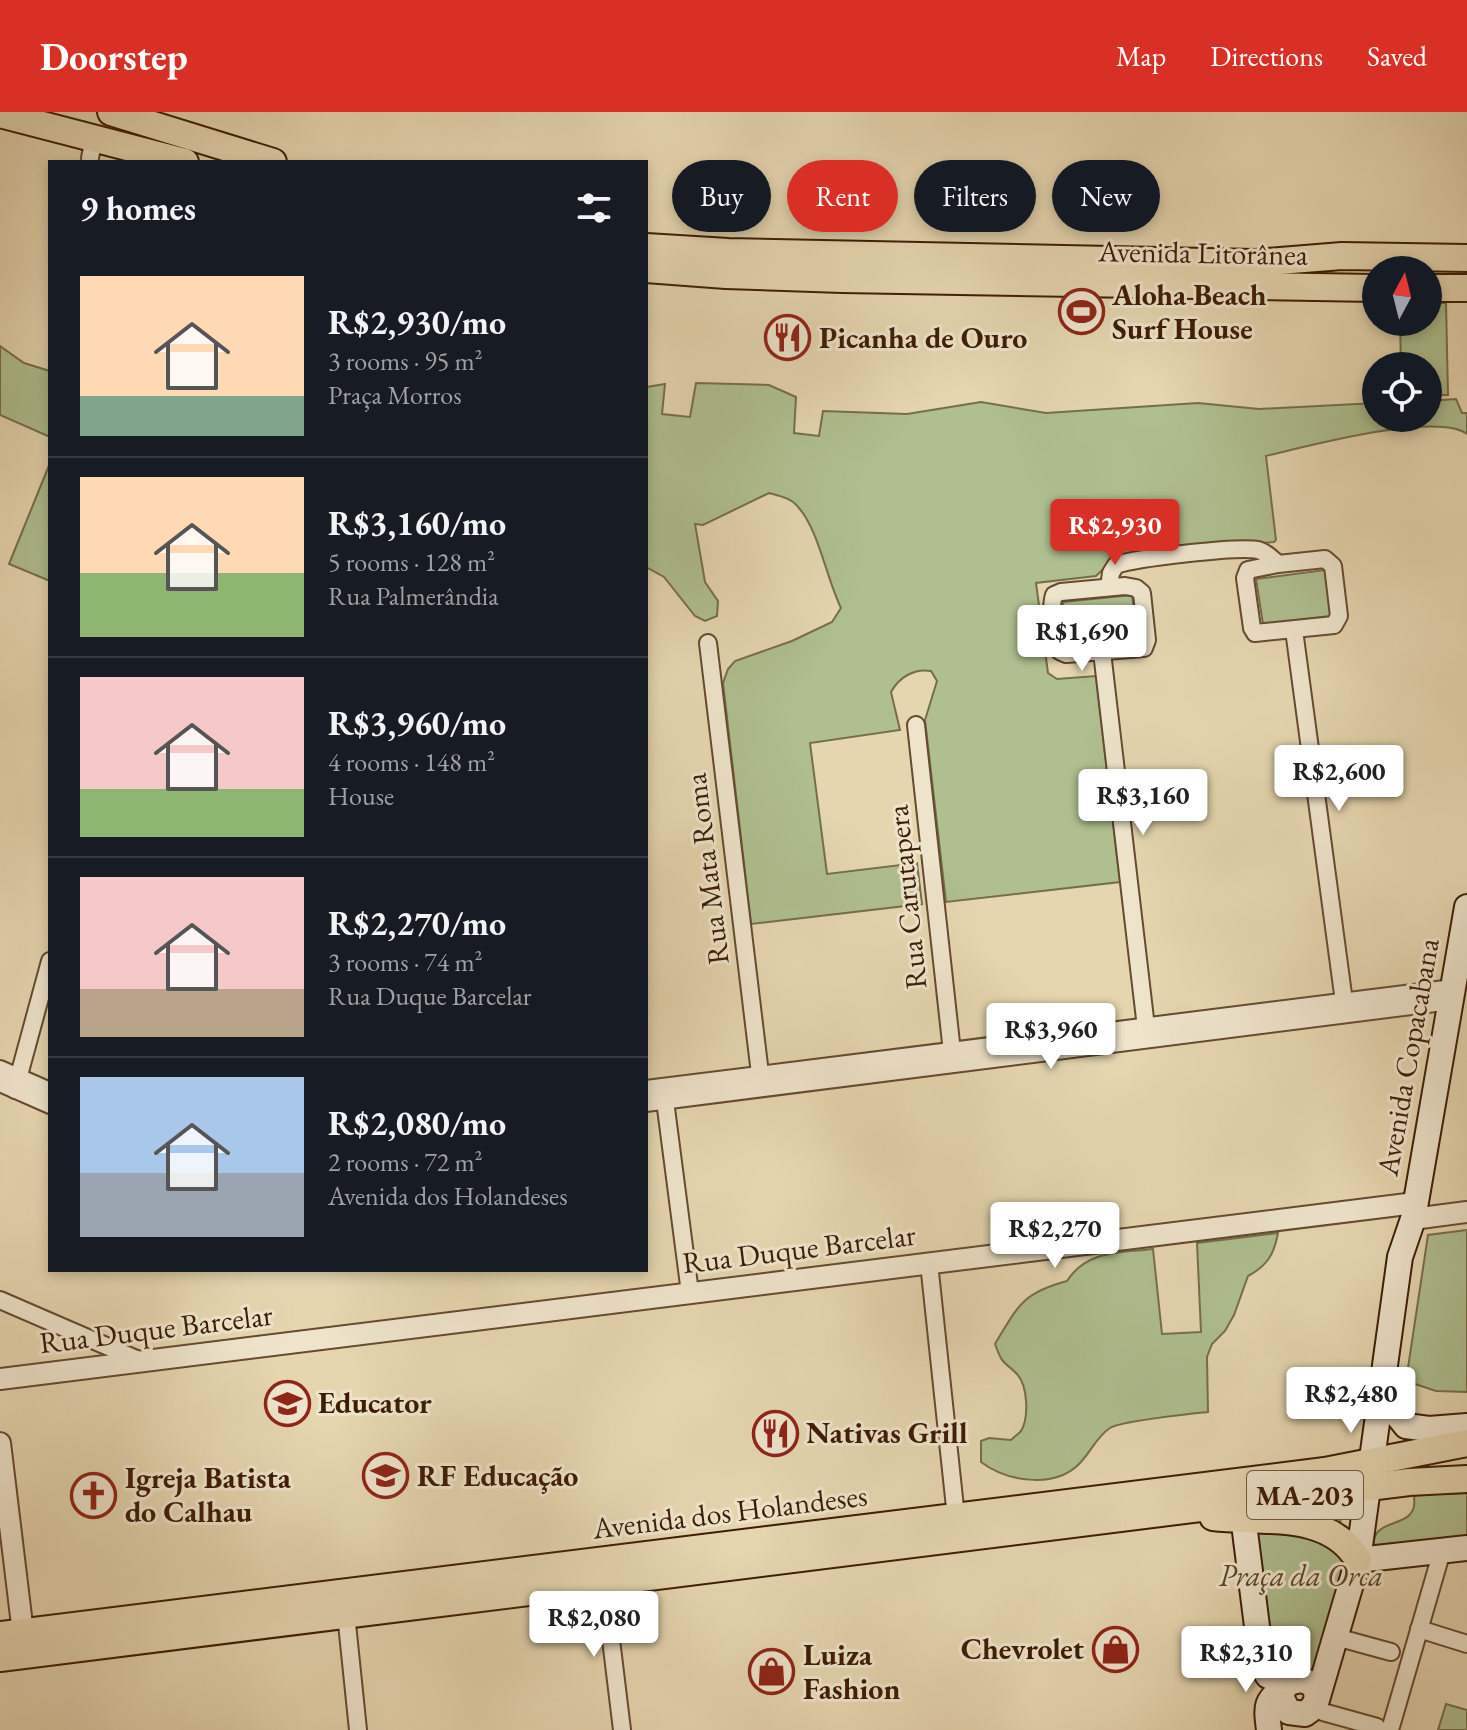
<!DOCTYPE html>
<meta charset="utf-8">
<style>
body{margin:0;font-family:"EB Garamond",serif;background:#20242c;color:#f1f3f6;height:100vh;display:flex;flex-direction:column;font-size:30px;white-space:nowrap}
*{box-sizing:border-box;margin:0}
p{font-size:26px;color:#9ea1a6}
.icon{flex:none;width:44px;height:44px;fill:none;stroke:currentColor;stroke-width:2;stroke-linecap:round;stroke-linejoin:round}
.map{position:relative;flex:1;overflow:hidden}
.sheet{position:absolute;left:48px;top:48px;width:600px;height:1112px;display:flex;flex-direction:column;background:#171b24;border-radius:0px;box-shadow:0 4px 12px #0003}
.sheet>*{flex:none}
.guide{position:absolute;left:672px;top:48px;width:674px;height:72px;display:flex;gap:16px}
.needle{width:52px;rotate:7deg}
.buttons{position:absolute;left:1362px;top:144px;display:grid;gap:16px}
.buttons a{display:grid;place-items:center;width:80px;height:80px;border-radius:50%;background:#171b24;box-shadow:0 4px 12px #0003;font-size:40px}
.price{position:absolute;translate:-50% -68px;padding:0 18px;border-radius:8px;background:#fff;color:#222;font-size:26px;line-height:52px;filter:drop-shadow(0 2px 4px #0008)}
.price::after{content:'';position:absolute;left:50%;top:48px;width:24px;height:18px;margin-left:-12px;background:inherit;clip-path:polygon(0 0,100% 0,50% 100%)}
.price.current{background:#d93025;color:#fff}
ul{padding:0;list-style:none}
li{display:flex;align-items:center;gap:24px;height:200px;padding:0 32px}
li+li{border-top:2px solid #363941}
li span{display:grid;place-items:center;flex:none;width:224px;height:160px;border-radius:0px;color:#555}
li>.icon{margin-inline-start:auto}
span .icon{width:96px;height:96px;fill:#fffc;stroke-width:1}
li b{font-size:34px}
h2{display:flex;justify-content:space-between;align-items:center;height:96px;padding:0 32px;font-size:34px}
.tag{padding:0 28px;border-radius:36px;background:#171b24;box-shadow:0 4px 12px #0003;font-size:28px;line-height:72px}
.tag.current{background:#d93025;color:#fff}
header{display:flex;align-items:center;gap:48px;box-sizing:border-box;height:112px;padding:0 40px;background:#d93025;color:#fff}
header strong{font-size:38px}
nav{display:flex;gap:44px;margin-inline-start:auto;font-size:28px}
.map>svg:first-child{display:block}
.green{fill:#afbf90;stroke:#766e4a;stroke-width:2}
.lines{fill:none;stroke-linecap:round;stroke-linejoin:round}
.minor-casing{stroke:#664a30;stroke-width:20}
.tertiary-casing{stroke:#664a30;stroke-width:24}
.secondary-casing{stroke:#3c1c05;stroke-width:28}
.primary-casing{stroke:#3c1c05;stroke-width:30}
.minor{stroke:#eee4cc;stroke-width:16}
.tertiary{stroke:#eee4cc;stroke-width:20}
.secondary{stroke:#eee4cc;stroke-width:24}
.primary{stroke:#e5d6b0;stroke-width:26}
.labels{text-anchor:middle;stroke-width:6;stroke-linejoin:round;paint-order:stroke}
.shield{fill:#eee4cc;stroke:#715841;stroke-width:2}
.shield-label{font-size:28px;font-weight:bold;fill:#3c1c05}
.street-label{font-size:30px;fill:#3c1c05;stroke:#eee4cc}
.poi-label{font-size:30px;font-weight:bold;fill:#3c1c05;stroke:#eee4cc;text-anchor:start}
.park-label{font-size:30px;font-style:italic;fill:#594528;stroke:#eee4cc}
</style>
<header>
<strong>Doorstep</strong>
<nav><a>Map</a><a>Directions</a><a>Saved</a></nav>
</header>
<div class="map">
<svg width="1467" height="1618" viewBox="0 0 1467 1618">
<rect width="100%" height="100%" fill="#e5d6b0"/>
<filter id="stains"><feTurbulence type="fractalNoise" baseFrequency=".0025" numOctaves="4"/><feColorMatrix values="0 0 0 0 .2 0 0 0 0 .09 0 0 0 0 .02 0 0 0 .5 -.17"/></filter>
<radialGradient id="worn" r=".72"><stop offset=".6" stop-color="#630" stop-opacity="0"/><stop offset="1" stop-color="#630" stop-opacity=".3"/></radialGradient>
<g class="green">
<polygon points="1428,191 1446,191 1448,283 1428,283 1428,254 1401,254 1400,210 1428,210"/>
<polygon points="0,234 24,251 50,259 50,325 0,303"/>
<path d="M696,271L769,273L796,285L794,321L819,324L823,299L907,302L981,290L1046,301L1198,291L1259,297L1376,291V306H1428V289L1456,287L1462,301H1467V322C1437,299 1304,335 1266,344L1276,428L1274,430L1118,443L1096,464L1036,471L1048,561L1057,567L1096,564L1120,770L946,790L925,608L937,569L931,559C915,556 899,565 891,580L900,618L810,631L827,762L917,751L922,792L751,812L723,571L728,557L735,549L792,529L832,510L841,496C827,468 818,416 798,395C791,386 780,384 769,381L703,413L695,412L705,470L718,489L717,504L705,509L695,504L664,465L646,455V275L665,272L662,302L690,305Z"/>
<polygon points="50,351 50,469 9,452"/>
<polygon points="1325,458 1331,504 1263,512 1256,467"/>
<polygon points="1132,483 1138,529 1068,536 1063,490"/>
<polygon points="1467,1118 1467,1280 1436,1279 1406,1269 1428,1123"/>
<path d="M1278,1121C1274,1142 1268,1153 1248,1164L1234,1203L1225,1219L1212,1232L1207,1245L1208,1300C1190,1302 1121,1309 1110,1316C1096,1325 1090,1342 1078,1353C1053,1377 1006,1369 981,1350V1329L989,1326L1011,1328C1014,1325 1018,1322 1021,1319C1029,1306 1028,1274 1017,1262C1003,1248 1003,1254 995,1232C1018,1194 1022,1181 1067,1169C1087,1138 1119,1141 1153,1137L1162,1222L1201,1220L1197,1131Z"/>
<path d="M1438,1378L1450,1382L1467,1381V1431L1374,1435C1370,1403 1419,1419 1414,1386L1418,1381Z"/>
<polygon points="1343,1388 1339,1420 1267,1402"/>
<polygon points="1276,1420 1298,1421 1336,1434 1347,1456 1315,1561 1271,1561 1255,1421"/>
<polygon points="1446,1592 1467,1598 1467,1618 1438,1618"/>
</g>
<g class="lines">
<defs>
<g id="minor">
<polyline points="90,46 94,26"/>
<polygon points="1325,447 1333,454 1339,504 1334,513 1255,521 1252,516 1245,466 1248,458 1278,452"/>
<path d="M1125,474L1136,476L1142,481L1147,528L1144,536L1066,542C1063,541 1058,539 1056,535C1051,527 1051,491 1054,483L1061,480Z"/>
<path d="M1109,475L1111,461L1116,453C1136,446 1238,434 1258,438C1266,440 1271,446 1278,452"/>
<polyline points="1294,518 1345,897"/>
<polyline points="708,531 761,970"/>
<polyline points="1102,540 1147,924"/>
<polyline points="916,613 953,949"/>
<polyline points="0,957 50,979"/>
<polyline points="0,971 50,993"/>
<polyline points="646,977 1453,876"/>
<polyline points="15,978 50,849"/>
<polyline points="664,981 690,1181"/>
<polyline points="646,991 1451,889"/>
<polyline points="929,1151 956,1405"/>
<polyline points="0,1188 141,1249"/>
<polyline points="604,1470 622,1618"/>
<polyline points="346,1502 358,1618"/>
<polyline points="1419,1517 1467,1532"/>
<polyline points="1336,1525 1391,1540"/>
<polyline points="1314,1594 1323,1600 1377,1615"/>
<polyline points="1390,1618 1442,1439"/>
</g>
<g id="tertiary">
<polyline points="1413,1107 1467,1100"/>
<polyline points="0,1267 1415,1091"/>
<polyline points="0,1331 23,1521"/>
</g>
<g id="secondary">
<polyline points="1397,1272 1394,1299 1406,1314 1429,1317 1467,1314"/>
<polyline points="1241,1388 1262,1554 1268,1564 1288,1571"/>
<polyline points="1358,1448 1467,1436"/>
<polyline points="1316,1591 1358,1448 1400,1145 1413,1107 1467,795"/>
<path d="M1269,1618C1266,1594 1265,1589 1285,1574C1310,1556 1330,1586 1305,1602L1289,1600L1281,1585L1285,1574"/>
</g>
<g id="primary">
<polyline points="111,0 273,50"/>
<polyline points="0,2 185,50"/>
<polyline points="646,135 728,140 1255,151 1342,144 1467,146"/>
<polyline points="646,157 726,163 842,167 1376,176"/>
<polyline points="1428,176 1467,176"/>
<path d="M1213,1405C1262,1411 1329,1398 1358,1448"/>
<polyline points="0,1523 1325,1359 1467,1331"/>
<polyline points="0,1546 1409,1370 1467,1367"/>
</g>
</defs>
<use href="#minor" class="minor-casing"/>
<use href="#tertiary" class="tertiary-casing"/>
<use href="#secondary" class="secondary-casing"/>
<use href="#primary" class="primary-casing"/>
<use href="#minor" class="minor"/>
<use href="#tertiary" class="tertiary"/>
<use href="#secondary" class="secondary"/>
<use href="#primary" class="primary"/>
</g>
<defs>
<symbol id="stadium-ring" viewBox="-11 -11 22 22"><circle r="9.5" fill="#eee4cc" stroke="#8f2418" stroke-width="1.5"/><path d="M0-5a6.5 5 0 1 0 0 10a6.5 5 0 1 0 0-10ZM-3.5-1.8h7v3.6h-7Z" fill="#8f2418"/></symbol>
<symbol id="restaurant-ring" viewBox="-11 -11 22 22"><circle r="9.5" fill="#eee4cc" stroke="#8f2418" stroke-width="1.5"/><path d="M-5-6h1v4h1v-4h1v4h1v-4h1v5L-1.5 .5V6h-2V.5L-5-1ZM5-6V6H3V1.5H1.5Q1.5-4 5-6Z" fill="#8f2418"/></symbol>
<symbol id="school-ring" viewBox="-11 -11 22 22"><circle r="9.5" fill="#eee4cc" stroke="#8f2418" stroke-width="1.5"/><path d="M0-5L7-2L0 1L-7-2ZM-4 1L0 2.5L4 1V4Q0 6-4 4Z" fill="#8f2418"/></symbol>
<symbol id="church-ring" viewBox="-11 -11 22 22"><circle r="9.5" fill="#eee4cc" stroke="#8f2418" stroke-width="1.5"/><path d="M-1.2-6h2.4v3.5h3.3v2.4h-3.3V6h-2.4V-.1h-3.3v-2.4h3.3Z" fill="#8f2418"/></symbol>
<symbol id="shop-ring" viewBox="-11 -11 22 22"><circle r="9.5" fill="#eee4cc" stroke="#8f2418" stroke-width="1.5"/><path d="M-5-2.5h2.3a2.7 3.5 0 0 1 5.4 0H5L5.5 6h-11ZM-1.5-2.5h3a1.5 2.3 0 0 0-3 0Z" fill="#8f2418"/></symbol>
</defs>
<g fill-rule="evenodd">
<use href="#stadium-ring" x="1056" y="174" width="51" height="51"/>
<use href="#restaurant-ring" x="762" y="200" width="51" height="51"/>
<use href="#school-ring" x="262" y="1266" width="51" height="51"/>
<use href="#restaurant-ring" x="750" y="1296" width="51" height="51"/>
<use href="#school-ring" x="360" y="1338" width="51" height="51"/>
<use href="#church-ring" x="68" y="1358" width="51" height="51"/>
<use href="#shop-ring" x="1090" y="1512" width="51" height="51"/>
<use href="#shop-ring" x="746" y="1534" width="51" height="51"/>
</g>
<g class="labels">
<rect class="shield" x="1247" y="1359" width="116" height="48" rx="6"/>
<g class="shield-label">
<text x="1305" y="1393">MA-203</text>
</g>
<g class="street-label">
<text transform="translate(1203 141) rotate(1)" y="10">Avenida Litorânea</text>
<text transform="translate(707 757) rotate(-97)" y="10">Rua Mata Roma</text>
<text transform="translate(907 785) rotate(-96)" y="10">Rua Carutapera</text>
<text transform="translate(1408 945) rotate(-80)" y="10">Avenida Copacabana</text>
<text transform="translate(799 1137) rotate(-7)" y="10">Rua Duque Barcelar</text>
<text transform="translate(156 1217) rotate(-7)" y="10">Rua Duque Barcelar</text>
<text transform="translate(730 1400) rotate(-7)" y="10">Avenida dos Holandeses</text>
</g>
<g class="poi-label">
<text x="1112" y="193">Aloha Beach<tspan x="1112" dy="34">Surf House</tspan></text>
<text x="819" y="236">Picanha de Ouro</text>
<text x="318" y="1301">Educator</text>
<text x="806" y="1331">Nativas Grill</text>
<text x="417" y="1374">RF Educação</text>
<text x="125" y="1376">Igreja Batista<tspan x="125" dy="34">do Calhau</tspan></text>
<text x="1084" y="1547" text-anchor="end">Chevrolet</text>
<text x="803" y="1553">Luiza<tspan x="803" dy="34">Fashion</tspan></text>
</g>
<g class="park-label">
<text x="1301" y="1474">Praça da Orca</text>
</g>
</g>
<rect width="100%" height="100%" filter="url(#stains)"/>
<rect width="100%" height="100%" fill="url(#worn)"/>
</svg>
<div class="buttons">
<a><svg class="needle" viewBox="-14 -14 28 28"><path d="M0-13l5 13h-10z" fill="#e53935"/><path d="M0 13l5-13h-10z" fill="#9ea1a6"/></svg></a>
<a><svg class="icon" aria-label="locate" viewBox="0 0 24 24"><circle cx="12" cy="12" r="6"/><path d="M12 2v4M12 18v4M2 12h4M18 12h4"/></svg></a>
</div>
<b class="price current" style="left:1115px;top:455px">R$2,930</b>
<b class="price" style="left:1082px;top:561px">R$1,690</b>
<b class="price" style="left:1339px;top:701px">R$2,600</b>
<b class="price" style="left:1143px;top:725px">R$3,160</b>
<b class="price" style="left:1051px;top:959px">R$3,960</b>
<b class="price" style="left:1055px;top:1158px">R$2,270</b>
<b class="price" style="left:1351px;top:1323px">R$2,480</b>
<b class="price" style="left:594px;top:1547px">R$2,080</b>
<b class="price" style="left:1246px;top:1582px">R$2,310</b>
<div class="guide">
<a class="tag">Buy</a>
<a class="tag current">Rent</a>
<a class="tag">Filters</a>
<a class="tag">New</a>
</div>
<section class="sheet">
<h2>9 homes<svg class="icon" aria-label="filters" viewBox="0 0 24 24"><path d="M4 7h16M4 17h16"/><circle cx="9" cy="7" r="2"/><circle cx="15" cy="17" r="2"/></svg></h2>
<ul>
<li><span style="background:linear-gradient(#ffd9b3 75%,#7fa58c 0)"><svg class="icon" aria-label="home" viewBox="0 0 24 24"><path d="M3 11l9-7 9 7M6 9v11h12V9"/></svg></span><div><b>R$2,930/mo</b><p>3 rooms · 95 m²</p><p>Praça Morros</p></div></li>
<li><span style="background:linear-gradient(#ffd9b3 60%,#8fb573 0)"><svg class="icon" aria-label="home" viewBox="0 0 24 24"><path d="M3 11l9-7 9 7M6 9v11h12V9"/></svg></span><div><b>R$3,160/mo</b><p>5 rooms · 128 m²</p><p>Rua Palmerândia</p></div></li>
<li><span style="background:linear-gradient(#f6c9c9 70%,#8fb573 0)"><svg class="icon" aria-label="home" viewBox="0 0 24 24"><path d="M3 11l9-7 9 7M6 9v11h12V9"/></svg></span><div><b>R$3,960/mo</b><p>4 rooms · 148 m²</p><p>House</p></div></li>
<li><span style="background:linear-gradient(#f6c9c9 70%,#b9a48a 0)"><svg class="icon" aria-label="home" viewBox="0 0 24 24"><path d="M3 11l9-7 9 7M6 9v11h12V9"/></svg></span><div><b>R$2,270/mo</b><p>3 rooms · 74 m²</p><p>Rua Duque Barcelar</p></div></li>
<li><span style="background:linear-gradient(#a9c7e8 60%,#9aa5b1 0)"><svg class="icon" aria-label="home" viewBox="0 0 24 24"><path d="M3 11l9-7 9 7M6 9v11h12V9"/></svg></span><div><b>R$2,080/mo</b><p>2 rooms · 72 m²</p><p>Avenida dos Holandeses</p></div></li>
</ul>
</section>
</div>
